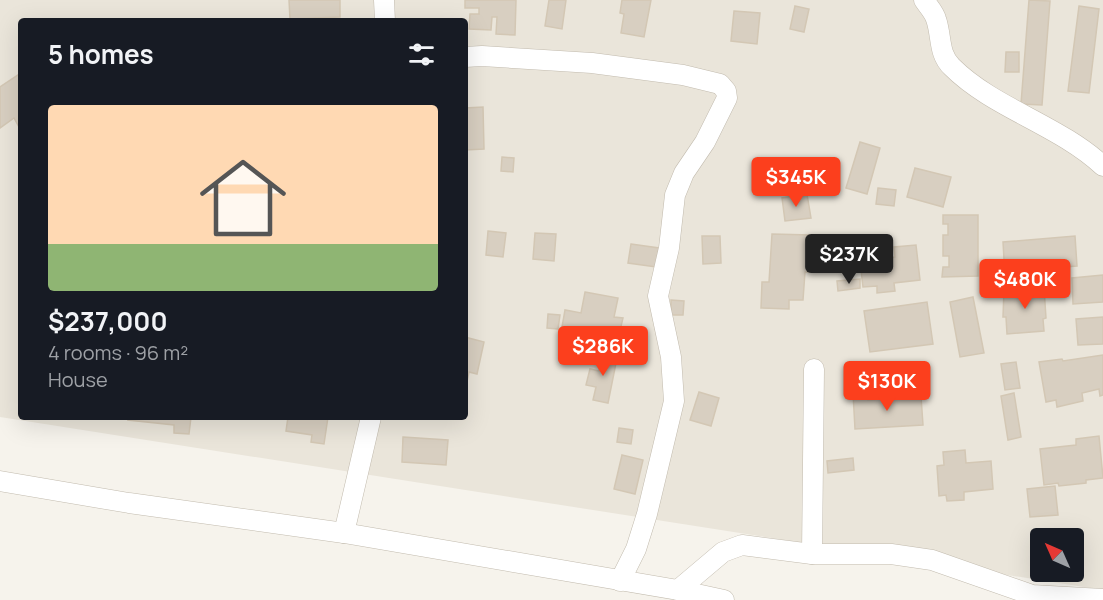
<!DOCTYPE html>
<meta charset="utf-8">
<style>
body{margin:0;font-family:Manrope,sans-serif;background:#20242c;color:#f1f3f6;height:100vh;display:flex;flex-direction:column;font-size:22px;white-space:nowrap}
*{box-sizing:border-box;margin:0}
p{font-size:20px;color:#9ea1a6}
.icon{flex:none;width:33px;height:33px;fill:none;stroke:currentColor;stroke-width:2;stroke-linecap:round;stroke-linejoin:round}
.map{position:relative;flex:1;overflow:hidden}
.details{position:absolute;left:18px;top:18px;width:450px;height:402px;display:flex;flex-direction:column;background:#171b24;border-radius:6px;box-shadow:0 6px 24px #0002}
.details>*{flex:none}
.needle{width:39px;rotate:315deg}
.fabs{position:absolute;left:1030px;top:528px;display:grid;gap:12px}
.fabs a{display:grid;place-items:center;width:54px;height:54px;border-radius:6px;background:#171b24;box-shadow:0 6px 24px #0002;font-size:30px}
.price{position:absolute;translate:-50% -51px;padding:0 14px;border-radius:6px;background:#fc3f1d;color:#fff;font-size:20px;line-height:39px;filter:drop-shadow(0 2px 3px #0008)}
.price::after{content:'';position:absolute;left:50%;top:36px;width:18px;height:14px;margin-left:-9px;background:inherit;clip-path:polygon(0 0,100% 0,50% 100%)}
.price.selected{background:#222;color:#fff}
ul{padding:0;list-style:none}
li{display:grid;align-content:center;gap:12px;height:318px;padding:0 30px}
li+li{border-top:2px solid #363941}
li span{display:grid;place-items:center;height:186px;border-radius:6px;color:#555}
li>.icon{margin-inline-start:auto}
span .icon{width:108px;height:108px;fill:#fffc;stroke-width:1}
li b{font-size:26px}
h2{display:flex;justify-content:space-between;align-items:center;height:72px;padding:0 30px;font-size:26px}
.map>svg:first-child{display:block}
.residential{fill:#eae5da;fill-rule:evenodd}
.building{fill:#d8cfc1;stroke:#d3c7b4;stroke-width:1.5}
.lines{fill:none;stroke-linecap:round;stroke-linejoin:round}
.minor-casing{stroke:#c2bbae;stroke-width:21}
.minor{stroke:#fff;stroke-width:20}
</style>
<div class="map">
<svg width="1103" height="600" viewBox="0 0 1103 600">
<rect width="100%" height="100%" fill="#f6f3ec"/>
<path class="residential" d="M0,0H1103V590L0,417ZM21,21H465V417H21ZM1041,538H1074V572H1041Z"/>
<g class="building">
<polygon points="289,0 340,0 340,17 290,19"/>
<polygon points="465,0 516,0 515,35 496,34 497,17 492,17 491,30 469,29 470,14 479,14 479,8 465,8"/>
<polygon points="549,0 566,0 562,29 545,26"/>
<polygon points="622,0 651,0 644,37 621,33 624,14 620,13"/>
<polygon points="1029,0 1050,1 1042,105 1021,104"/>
<polygon points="795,6 809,9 804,32 790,29"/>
<polygon points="1079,6 1099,9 1089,93 1068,91"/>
<polygon points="734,11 760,13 757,44 731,41"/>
<polygon points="1006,52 1019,52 1019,72 1005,72"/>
<polygon points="21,73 21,126 19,127 14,118 0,128 0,87"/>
<polygon points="483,107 484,149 465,150 465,108"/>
<polygon points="860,142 880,148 867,194 846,188"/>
<polygon points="502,157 514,158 513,172 501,171"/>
<polygon points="915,168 951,177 943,207 907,197"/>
<polygon points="878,188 896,190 894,206 876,204"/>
<polygon points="807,194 811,218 785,221 782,198"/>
<polygon points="943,215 978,215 978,276 942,277 943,267 949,267 949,256 943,256 943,235 948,235 948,224 943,224"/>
<polygon points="488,231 506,233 503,257 486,255"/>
<polygon points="535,233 556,234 554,261 533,259"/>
<polygon points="772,234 811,235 810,272 805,272 803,300 789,300 789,309 761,308 762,282 769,282"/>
<polygon points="702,236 720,236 721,263 703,264"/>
<polygon points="1075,236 1077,266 1037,269 1037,273 1005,276 1003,242"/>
<polygon points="853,240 854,273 845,274 844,254 831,255 831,241"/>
<polygon points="631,244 659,248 656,267 628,263"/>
<polygon points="916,245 920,280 894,283 895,291 877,293 877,286 863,287 860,261 895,257 894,247"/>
<polygon points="1103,275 1103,302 1073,304 1072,278"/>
<polygon points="860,279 860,288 838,291 837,281"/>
<polygon points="1044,288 1046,318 1043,319 1044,331 1007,334 1006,317 1003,317 1004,290"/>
<polygon points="585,292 618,298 614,317 623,318 618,339 605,337 603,345 584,341 586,335 562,327 565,310 581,313"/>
<polygon points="973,297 984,353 960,357 950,302"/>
<polygon points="671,300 684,301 683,315 671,315"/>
<polygon points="927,302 933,344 870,352 864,311"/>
<polygon points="548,314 560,315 558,329 547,328"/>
<polygon points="1103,317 1103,344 1078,345 1076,319"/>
<polygon points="465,337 484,342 477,374 469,372 465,391"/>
<polygon points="602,350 618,353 608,403 593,400 596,387 586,385 590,369 599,371"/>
<polygon points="1103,355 1103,395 1100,396 1099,389 1082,393 1083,401 1057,407 1056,400 1046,402 1039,362 1062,359 1063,361"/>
<polygon points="1016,362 1020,388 1005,390 1001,364"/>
<polygon points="699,392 719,398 711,426 690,420"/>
<polygon points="868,392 868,400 921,396 923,425 855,429 853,393"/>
<polygon points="1014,393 1021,437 1008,440 1001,396"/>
<polygon points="129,417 191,417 189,434 174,433 174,425 128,420"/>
<polygon points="288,417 328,417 324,444 311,442 312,435 286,431"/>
<polygon points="619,428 633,430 631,444 617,442"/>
<polygon points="1099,436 1103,478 1086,480 1086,483 1059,486 1058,483 1044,485 1040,449 1076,445 1076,439"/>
<polygon points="403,437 448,440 446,465 402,462"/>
<polygon points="965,450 966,463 991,461 993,489 964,492 964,500 947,501 946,495 939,496 937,466 944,465 943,452"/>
<polygon points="622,455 643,460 635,494 614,489"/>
<polygon points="853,458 854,470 828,473 827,461"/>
<polygon points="1055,486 1058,515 1030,517 1027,489"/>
</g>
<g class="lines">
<defs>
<g id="minor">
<polyline points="384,0 385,21"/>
<path d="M924,0C928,6 934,12 936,19C942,36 938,54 952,67C993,108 1059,125 1103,166"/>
<polyline points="465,57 482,56 592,63 683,75 720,84 726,91 727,98 705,142 684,173 675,195 669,248 658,296 671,357 674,401 647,514 636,549 620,581"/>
<polyline points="814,369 812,554 891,554 932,560 1032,595 1103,599"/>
<polyline points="0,481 129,503 344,533 678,590 724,600"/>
<polyline points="344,533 371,417"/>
<polyline points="678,590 723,552 742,545 812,554"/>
</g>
</defs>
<use href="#minor" class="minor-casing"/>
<use href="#minor" class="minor"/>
</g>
</svg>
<div class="fabs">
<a><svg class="needle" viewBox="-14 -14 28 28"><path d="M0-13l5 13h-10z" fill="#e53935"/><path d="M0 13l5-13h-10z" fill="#9ea1a6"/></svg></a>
</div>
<b class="price" style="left:796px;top:208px">$345K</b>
<b class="price selected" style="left:849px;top:285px">$237K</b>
<b class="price" style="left:1025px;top:310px">$480K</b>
<b class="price" style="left:603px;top:377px">$286K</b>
<b class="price" style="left:887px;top:412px">$130K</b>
<section class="details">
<h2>5 homes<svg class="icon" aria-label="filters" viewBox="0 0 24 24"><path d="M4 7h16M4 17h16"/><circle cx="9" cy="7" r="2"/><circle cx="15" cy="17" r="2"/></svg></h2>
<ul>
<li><span style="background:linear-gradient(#ffd9b3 75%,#8fb573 0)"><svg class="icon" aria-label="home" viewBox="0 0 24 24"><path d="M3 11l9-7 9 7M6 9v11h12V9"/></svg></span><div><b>$237,000</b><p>4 rooms · 96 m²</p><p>House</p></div></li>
</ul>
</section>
</div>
